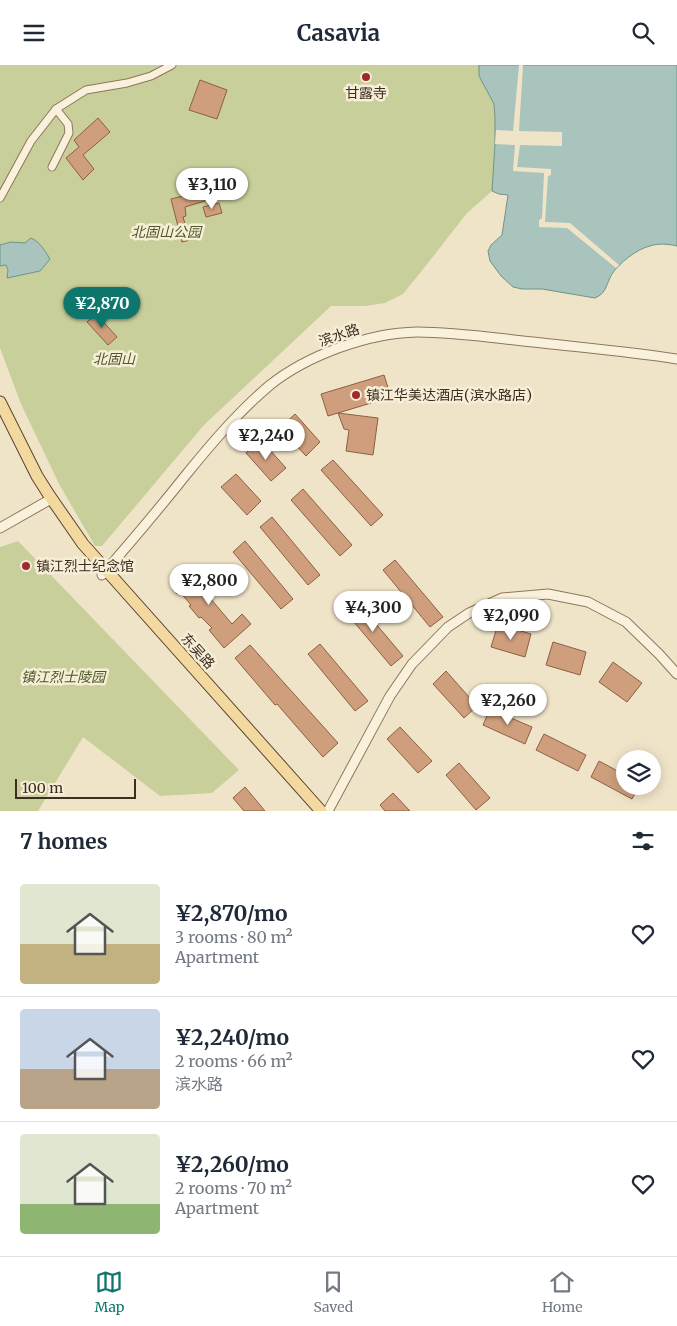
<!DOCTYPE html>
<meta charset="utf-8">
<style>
body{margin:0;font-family:Merriweather,"Noto Sans SC",serif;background:#f2f2f3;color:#1f2937;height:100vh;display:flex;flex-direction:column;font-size:19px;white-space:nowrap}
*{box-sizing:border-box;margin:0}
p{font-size:16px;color:#747a83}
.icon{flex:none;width:28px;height:28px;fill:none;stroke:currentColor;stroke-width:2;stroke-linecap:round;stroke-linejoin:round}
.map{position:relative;height:746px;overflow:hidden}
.panel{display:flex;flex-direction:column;background:#fff;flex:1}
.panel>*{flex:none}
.controls{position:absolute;left:616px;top:685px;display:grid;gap:10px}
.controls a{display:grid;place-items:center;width:45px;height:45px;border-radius:50%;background:#fff;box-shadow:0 2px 12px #0003;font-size:25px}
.scale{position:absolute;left:15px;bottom:12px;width:121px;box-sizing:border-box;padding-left:5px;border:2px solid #3d2e20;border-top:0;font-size:14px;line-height:18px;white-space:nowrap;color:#3d2e20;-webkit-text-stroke:4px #f7eed8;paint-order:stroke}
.price{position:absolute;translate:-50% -42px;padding:0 11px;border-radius:18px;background:#fff;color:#222;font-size:16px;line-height:32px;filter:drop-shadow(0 1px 2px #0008)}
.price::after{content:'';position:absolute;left:50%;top:30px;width:15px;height:11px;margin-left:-8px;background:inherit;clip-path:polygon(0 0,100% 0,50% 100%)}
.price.on{background:#0f766e;color:#fff}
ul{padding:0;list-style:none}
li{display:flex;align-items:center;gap:15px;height:125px;padding:0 20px}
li+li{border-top:1px solid #e0e1e3}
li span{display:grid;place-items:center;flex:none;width:140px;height:100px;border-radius:5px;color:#555}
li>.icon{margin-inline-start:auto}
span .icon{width:60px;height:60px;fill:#fffc;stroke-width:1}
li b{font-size:21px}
h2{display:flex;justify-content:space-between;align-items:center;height:60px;padding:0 20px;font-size:21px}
header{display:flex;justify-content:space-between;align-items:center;height:65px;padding:0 20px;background:#fff;font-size:22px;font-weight:700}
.menu{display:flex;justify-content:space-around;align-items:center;height:70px;border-top:1px solid #e0e1e3;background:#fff;font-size:14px;color:#747a83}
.menu a{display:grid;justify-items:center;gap:2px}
.menu .on{color:#0f766e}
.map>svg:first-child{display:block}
.green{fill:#c9cf9b}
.water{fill:#a9c4bc;stroke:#6f938a}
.pier{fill:#f0e4c8}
.building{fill:#cf9f7d;stroke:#8d5f41}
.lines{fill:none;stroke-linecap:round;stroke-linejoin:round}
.minor-casing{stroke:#8d765c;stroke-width:9}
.tertiary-casing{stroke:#8d765c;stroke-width:11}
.primary-casing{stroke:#5b4430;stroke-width:13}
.minor{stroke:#faf1dc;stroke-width:7}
.tertiary{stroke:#faf1dc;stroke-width:9}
.primary{stroke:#f3d9a0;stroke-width:11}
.poi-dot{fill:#9e2a2b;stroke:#f7eed8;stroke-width:2}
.labels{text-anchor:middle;stroke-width:5;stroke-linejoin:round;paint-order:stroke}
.poi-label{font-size:14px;fill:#3d2e20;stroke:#f7eed8;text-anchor:start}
.park-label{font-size:14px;font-style:italic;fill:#4d5a26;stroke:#f7eed8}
.street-label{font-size:14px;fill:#3d2e20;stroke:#f7eed8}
</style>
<header><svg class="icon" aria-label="menu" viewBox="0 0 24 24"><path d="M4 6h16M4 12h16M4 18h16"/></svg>Casavia<svg class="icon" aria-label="search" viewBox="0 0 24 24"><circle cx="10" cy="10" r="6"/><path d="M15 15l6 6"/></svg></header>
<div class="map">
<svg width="677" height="746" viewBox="0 0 677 746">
<rect width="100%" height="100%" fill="#f0e4c8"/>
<g class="green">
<polygon points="0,0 479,0 479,11 494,39 495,53 495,79 492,126 467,148 428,198 403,229 385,238 365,241 331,241 204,360 102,481 95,481 59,419 21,339 0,283"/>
<polygon points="18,476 239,705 212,728 160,731 83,672 38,746 0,746 0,482"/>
</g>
<g class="water">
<path d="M479,0H677V181C668,179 659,178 650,181C637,184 619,198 612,209C606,219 607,228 595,233L542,224H522L513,222L501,211L490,196L488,186L491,180L502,170L508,130L499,129L492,126L495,79V53L494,39L479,11Z"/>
<path d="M31,173C40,177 45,186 50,194L40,206L7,213L8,205L6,200L0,201V180L11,177L25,178Z"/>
</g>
<polygon class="pier" points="519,0 523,0 519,66 562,67 562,81 520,80 517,102 551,104 551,110 548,111 545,157 570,158 619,200 616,203 567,163 539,162 539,155 542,153 544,108 513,106 515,80 495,79 496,65 513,66"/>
<g class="building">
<polygon points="200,15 227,25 217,54 189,45"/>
<polygon points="98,53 110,67 83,90 94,104 83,115 66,93 79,82 74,75"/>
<polygon points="203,126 205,136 185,142 186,151 183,152 190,175 182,177 171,134"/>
<polygon points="219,138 222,148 206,152 203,142"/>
<polygon points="96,249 117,272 108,280 87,257"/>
<polygon points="384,310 391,332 338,348 378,353 373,390 346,386 349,365 344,364 338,348 328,351 321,329"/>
<polygon points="295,349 320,377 306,391 280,363"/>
<polygon points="261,375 286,403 271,416 246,388"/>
<polygon points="333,395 383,450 371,461 321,405"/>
<polygon points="236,409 261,436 247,450 221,422"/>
<polygon points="303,424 352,480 340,491 291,435"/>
<polygon points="272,452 320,510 308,520 260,462"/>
<polygon points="245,476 293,534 281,544 233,487"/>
<polygon points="395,495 443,552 430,562 383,505"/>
<polygon points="195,500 199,506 201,504 219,525 210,533 232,559 242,549 251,559 224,583 209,565 212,563 201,552 199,553 189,541 191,540 180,527 177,529 172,524 183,515 183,510"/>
<polygon points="355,534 403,591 391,601 343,544"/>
<polygon points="498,559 531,569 525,592 491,582"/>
<polygon points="553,577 586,587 580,610 546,600"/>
<polygon points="320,579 368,636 355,646 308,589"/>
<polygon points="250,580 338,678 323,692 277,639 275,640 235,593"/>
<polygon points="613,597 642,618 627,637 599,617"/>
<polygon points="446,606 477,641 464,653 433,619"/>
<polygon points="490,644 532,662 525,679 483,660"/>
<polygon points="400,662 432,696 418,708 387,674"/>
<polygon points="544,669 586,690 578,706 536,685"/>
<polygon points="599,696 625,710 625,721 639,721 632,734 591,712"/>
<polygon points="459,698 490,733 476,745 446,710"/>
<polygon points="245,722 265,746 244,746 233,733"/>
<polygon points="393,728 410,746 385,746 380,740"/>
</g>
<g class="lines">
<defs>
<g id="minor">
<polyline points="52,102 69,68 68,59 56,44"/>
<polyline points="0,133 31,76 56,44 86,25 127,18 151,11 172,0"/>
</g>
<g id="tertiary">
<polyline points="0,463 51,434"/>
<path d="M102,510C130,478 158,445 185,411C211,379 238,347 270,320C308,290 368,268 417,267C459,267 500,274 542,278C587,283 632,287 677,294"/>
<polyline points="328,746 390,631 412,599 448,562 469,548 502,533 548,529 588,537 626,557 659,589 677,609"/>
</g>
<polyline id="primary" points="0,337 37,411 49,430 83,479 321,746"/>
</defs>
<use href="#minor" class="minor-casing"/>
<use href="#tertiary" class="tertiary-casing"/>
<use href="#primary" class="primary-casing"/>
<use href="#minor" class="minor"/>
<use href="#tertiary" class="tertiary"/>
<use href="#primary" class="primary"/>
</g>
<g class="poi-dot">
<circle cx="366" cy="12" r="5"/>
<circle cx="356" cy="330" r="5"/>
<circle cx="26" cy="501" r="5"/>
</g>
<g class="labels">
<g class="poi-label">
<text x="366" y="33" text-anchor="middle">甘露寺</text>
<text x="366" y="335">镇江华美达酒店(滨水路店)</text>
<text x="36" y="506">镇江烈士纪念馆</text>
</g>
<g class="park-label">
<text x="166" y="172">北固山公园</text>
<text x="114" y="299">北固山</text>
<text x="63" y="617">镇江烈士陵园</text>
</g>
<g class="street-label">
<text transform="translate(339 270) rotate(-19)" y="5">滨水路</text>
<text transform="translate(198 586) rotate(48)" y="5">东吴路</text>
</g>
</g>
</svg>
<div class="controls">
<a><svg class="icon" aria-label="layers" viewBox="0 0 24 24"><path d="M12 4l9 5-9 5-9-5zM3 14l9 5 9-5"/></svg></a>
</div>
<div class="scale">100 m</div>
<b class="price" style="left:212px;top:145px">¥3,110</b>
<b class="price on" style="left:102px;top:264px">¥2,870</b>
<b class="price" style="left:266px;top:396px">¥2,240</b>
<b class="price" style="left:209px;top:541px">¥2,800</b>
<b class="price" style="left:373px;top:568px">¥4,300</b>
<b class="price" style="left:511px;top:576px">¥2,090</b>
<b class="price" style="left:508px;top:661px">¥2,260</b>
</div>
<section class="panel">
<h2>7 homes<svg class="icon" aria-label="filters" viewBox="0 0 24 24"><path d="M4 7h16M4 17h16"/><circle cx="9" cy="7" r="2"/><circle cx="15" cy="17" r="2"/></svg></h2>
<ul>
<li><span style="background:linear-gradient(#dfe7d0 60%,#c2b280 0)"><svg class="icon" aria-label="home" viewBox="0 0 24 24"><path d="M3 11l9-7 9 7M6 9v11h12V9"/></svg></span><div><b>¥2,870/mo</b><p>3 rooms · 80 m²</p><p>Apartment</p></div><svg class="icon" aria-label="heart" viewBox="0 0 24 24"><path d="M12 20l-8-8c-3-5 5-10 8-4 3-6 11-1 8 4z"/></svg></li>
<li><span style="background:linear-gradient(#c9d6e8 60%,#b9a48a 0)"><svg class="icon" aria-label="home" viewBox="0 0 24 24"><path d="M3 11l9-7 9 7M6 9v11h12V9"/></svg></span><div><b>¥2,240/mo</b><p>2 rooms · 66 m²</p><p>滨水路</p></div><svg class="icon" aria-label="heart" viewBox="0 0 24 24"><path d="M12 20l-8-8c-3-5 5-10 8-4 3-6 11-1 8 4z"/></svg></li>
<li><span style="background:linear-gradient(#dfe7d0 70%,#8fb573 0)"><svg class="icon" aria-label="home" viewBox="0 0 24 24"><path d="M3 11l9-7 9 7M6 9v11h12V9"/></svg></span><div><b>¥2,260/mo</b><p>2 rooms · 70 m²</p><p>Apartment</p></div><svg class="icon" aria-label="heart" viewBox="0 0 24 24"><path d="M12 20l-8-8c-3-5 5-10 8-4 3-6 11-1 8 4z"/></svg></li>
</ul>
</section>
<nav class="menu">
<a class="on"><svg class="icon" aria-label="map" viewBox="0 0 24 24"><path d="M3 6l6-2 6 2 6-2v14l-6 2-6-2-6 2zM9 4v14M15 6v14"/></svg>Map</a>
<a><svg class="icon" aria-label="saved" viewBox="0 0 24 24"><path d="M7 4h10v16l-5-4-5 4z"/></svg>Saved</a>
<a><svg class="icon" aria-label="home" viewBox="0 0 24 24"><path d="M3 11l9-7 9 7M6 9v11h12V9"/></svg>Home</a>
</nav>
